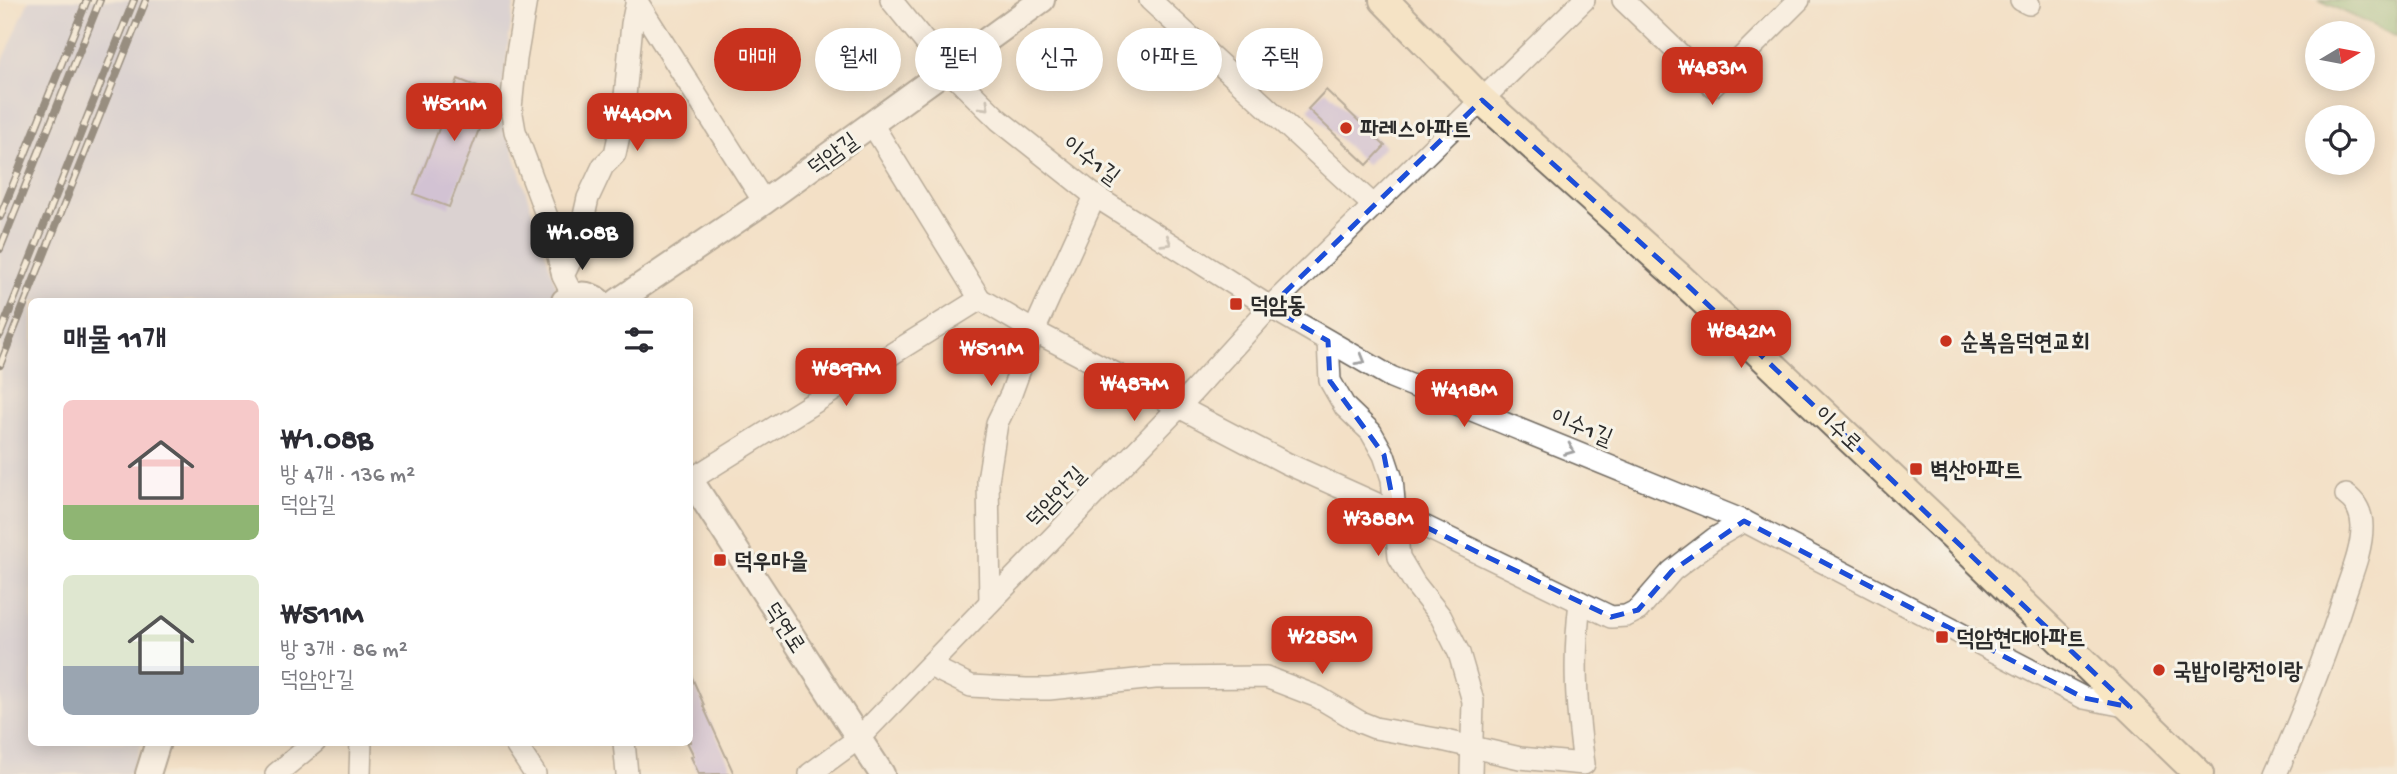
<!DOCTYPE html>
<html lang="ko">
<meta charset="utf-8">
<style>
body{margin:0;font-family:"Gochi Hand","Poor Story",sans-serif;background:#f7f7f7;color:#2b2b33;height:100vh;display:flex;flex-direction:column;font-size:26px;white-space:nowrap}
*{box-sizing:border-box;margin:0}
p{font-size:23px;color:#7c7c81}
.icon{flex:none;width:38px;height:38px;fill:none;stroke:currentColor;stroke-width:2;stroke-linecap:round;stroke-linejoin:round}
.map{position:relative;flex:1;overflow:hidden}
.panel{position:absolute;left:28px;top:298px;width:665px;height:448px;display:flex;flex-direction:column;background:#fff;border-radius:10px;box-shadow:0 4px 18px #0003}
.panel>*{flex:none}
.guide{position:absolute;left:714px;top:28px;width:665px;height:63px;display:flex;gap:14px}
.needle{width:46px;rotate:80deg}
.controls{position:absolute;left:2305px;top:21px;display:grid;gap:14px}
.controls a{display:grid;place-items:center;width:70px;height:70px;border-radius:50%;background:#fff;box-shadow:0 4px 18px #0003;font-size:35px}
.price{position:absolute;translate:-50% -60px;padding:0 16px;border-radius:14px;background:#c8321e;color:#fff;font-size:23px;line-height:46px;filter:drop-shadow(0 2px 4px #0008)}
.price::after{content:'';position:absolute;left:50%;top:42px;width:21px;height:16px;margin-left:-10px;background:inherit;clip-path:polygon(0 0,100% 0,50% 100%)}
.price.on{background:#222;color:#fff}
ul{padding:0;list-style:none}
li{display:flex;align-items:center;gap:21px;height:175px;padding:0 35px}
li span{display:grid;place-items:center;flex:none;width:196px;height:140px;border-radius:10px;color:#555}
li>.icon{margin-inline-start:auto}
span .icon{width:84px;height:84px;fill:#fffc;stroke-width:1}
li b{font-size:30px}
h2{display:flex;justify-content:space-between;align-items:center;height:84px;padding:0 35px;font-size:30px}
.chip{padding:0 24px;border-radius:32px;background:#fff;box-shadow:0 4px 18px #0003;font-size:24px;line-height:63px}
.chip.on{background:#c8321e;color:#fff}
.map>svg:first-child{display:block}
.industrial{fill:#bfc2dd}
.forest{fill:#7eb672;stroke:#54704e;stroke-width:2}
.building{fill:#ac9ee3}
.lines{fill:none;stroke-linecap:round;stroke-linejoin:round}
.minor-casing{stroke:#716a61;stroke-width:24}
.tertiary-casing{stroke:#716a61;stroke-width:28}
.secondary-casing{stroke:#716a61;stroke-width:32}
.minor{stroke:#fff;stroke-width:21}
.tertiary{stroke:#fff;stroke-width:24}
.secondary{stroke:#f9e7c3;stroke-width:28}
.rail-casing{stroke:#2b2b2b;stroke-width:8}
.rail{stroke:#f7f3e8;stroke-width:5;stroke-dasharray:16;stroke-linecap:butt}
.oneway{stroke:#a0a0a0}
.marked{fill:none;stroke:#1d4ed8;stroke-width:5;stroke-dasharray:14 9;stroke-linejoin:round}
.poi-dot{fill:#c8321e;stroke:#f7f3e8;stroke-width:2.5}
.labels{text-anchor:middle;stroke-width:6;stroke-linejoin:round;paint-order:stroke}
.poi-label{font-size:23px;font-weight:bold;fill:#2b2b2b;stroke:#f7f3e8;text-anchor:start}
.street-label{font-size:23px;fill:#2b2b2b;stroke:#f7f3e8}
</style>
<div class="map">
<svg width="2397" height="774" viewBox="0 0 2397 774">
<rect width="100%" height="100%" fill="#f7f3e8"/>
<filter id="ink" filterUnits="userSpaceOnUse"><feTurbulence type="fractalNoise" baseFrequency=".0143" numOctaves="2"/><feDisplacementMap in="SourceGraphic" scale="14" xChannelSelector="R" yChannelSelector="G"/><feConvolveMatrix kernelMatrix="1 2 1 2 8 2 1 2 1" color-interpolation-filters="sRGB"/></filter>
<filter id="wash" filterUnits="userSpaceOnUse"><feTurbulence type="fractalNoise" baseFrequency=".00686" numOctaves="4" result="noise"/><feDisplacementMap in="SourceGraphic" scale="28" xChannelSelector="R" yChannelSelector="G"/><feGaussianBlur stdDeviation="1.57" result="paint"/><feColorMatrix in="noise" values="0 0 0 0 0 0 0 0 0 0 0 0 0 0 0 0 0 1.4 0 .05"/><feComposite in="paint" operator="in"/></filter>
<g filter="url(#wash)">
<rect width="100%" height="100%" fill="#f3e0c6"/>
<polygon class="industrial" points="29,0 515,0 509,37 503,96 515,157 558,292 552,301 32,301 32,742 142,742 131,774 0,774 0,68"/>
<polygon class="forest" points="2320,0 2397,0 2397,37 2321,1"/>
<g id="blocks">
<g class="building">
<polygon points="458,79 493,93 449,207 414,194"/>
<polygon points="1326,90 1385,146 1367,165 1308,109"/>
<polygon points="690,673 704,705 703,706 734,774 699,774 691,757 694,756 687,742 690,742"/>
</g>
</g>
</g>
<g filter="url(#ink)">
<use href="#blocks" fill-opacity="0" stroke="#716a61" stroke-width="2"/>
<g class="lines">
<defs>
<g id="minor">
<polyline points="526,0 516,59 511,108 515,131 550,225 563,276"/>
<polyline points="636,0 764,202"/>
<polyline points="891,0 947,69 999,120 1095,196 1270,307 1391,377 1744,521 2084,698 2130,707"/>
<polyline points="1150,0 1374,206"/>
<polyline points="1623,0 1713,86 1799,0"/>
<polyline points="2021,0 2029,4"/>
<polyline points="872,124 980,299 1034,331 1286,463 1395,512 1611,617 1626,616 1638,610 1672,571 1715,538 1744,521"/>
<polyline points="573,296 563,276 577,247 588,198 603,166 615,154 623,117 632,24 637,0"/>
<polyline points="1328,341 1330,381 1345,407 1371,432 1384,455 1392,479 1399,557 1415,584 1441,617 1459,653 1473,701 1471,774"/>
<polyline points="690,480 980,299"/>
<polyline points="990,602 988,480 997,423 1011,394 1034,331 1095,196"/>
<path d="M930,666L971,686L1026,689H1049L1155,678L1266,677L1318,697L1360,722L1375,728L1442,740L1520,758L1584,764C1576,705 1573,661 1580,602"/>
<polyline points="514,742 535,774"/>
<polyline points="624,742 627,774"/>
<polyline points="276,774 315,742"/>
<polyline points="360,774 361,742"/>
<polyline points="810,774 859,738 1179,407 1270,307 1584,0"/>
<path d="M2276,774C2302,715 2326,655 2345,594C2352,573 2362,549 2362,527C2362,513 2357,503 2346,495"/>
</g>
<g id="tertiary">
<path d="M564,301C575,293 588,292 599,301"/>
<polyline points="618,301 764,202 1042,0"/>
<polyline points="690,479 882,774"/>
<polyline points="148,774 158,742"/>
</g>
<polyline id="secondary" points="1384,0 1482,100 1680,278 1955,538 2199,774"/>
</defs>
<use href="#minor" class="minor-casing"/>
<use href="#tertiary" class="tertiary-casing"/>
<use href="#secondary" class="secondary-casing"/>
<use href="#minor" class="minor"/>
<use href="#tertiary" class="tertiary"/>
<use href="#secondary" class="secondary"/>
<defs>
<g id="rail">
<polyline points="0,217 87,0"/>
<polyline points="0,249 100,0"/>
<polyline points="0,335 134,0"/>
<polyline points="0,365 146,0"/>
</g>
</defs>
<use href="#rail" class="rail-casing"/>
<use href="#rail" class="rail"/>
</g>
<defs><path id="oneway-chevron" d="M-2-3.5L2.5 0L-2 3.5" fill="none" stroke-width="1.6" stroke-linecap="round" stroke-linejoin="round" transform="scale(1.75)"/></defs>
<g class="oneway">
<use href="#oneway-chevron" transform="translate(985 106) rotate(45)"/>
<use href="#oneway-chevron" transform="translate(1167 242) rotate(32)"/>
<use href="#oneway-chevron" transform="translate(1361 360) rotate(30)"/>
<use href="#oneway-chevron" transform="translate(1570 450) rotate(22)"/>
</g>
</g>
<path d="M0 0H2397V774H0ZM1482,100L1680,278L2130,707L2084,698L1744,521L1672,571L1638,610L1611,617L1395,512L1384,455L1330,381L1328,341L1270,307Z" fill="#f3e0c6" fill-opacity=".55" fill-rule="evenodd"/>
<path class="marked" d="M1482,100L1680,278L2130,707L2084,698L1744,521L1672,571L1638,610L1611,617L1395,512L1384,455L1330,381L1328,341L1270,307Z"/>
<g class="poi-dot">
<circle cx="1346" cy="128" r="7"/>
<rect x="1229" y="297" width="14" height="14" rx="3.5"/>
<circle cx="1946" cy="341" r="7"/>
<rect x="1909" y="462" width="14" height="14" rx="3.5"/>
<rect x="713" y="553" width="14" height="14" rx="3.5"/>
<rect x="1935" y="630" width="14" height="14" rx="3.5"/>
<circle cx="2159" cy="670" r="7"/>
</g>
<g class="labels">
<g class="poi-label">
<text x="1360" y="136">파레스아파트</text>
<text x="1250" y="312">덕암동</text>
<text x="1960" y="349">순복음덕연교회</text>
<text x="1930" y="477">벽산아파트</text>
<text x="734" y="568">덕우마을</text>
<text x="1956" y="645">덕암현대아파트</text>
<text x="2173" y="678">국밥이랑전이랑</text>
</g>
<g class="street-label">
<text transform="translate(832 153) rotate(-36)" y="8">덕암길</text>
<text transform="translate(1092 159) rotate(37)" y="8">이수1길</text>
<text transform="translate(1582 426) rotate(22)" y="8">이수1길</text>
<text transform="translate(1839 428) rotate(43)" y="8">이수로</text>
<text transform="translate(1055 496) rotate(-46)" y="8">덕암안길</text>
<text transform="translate(786 627) rotate(57)" y="8">덕연로</text>
</g>
</g>
</svg>
<div class="controls">
<a><svg class="needle" viewBox="-14 -14 28 28"><path d="M0-13l5 13h-10z" fill="#e53935"/><path d="M0 13l5-13h-10z" fill="#7c7c81"/></svg></a>
<a><svg class="icon" aria-label="locate" viewBox="0 0 24 24"><circle cx="12" cy="12" r="6"/><path d="M12 2v4M12 18v4M2 12h4M18 12h4"/></svg></a>
</div>
<b class="price" style="left:1712px;top:107px">₩483M</b>
<b class="price" style="left:454px;top:143px">₩511M</b>
<b class="price" style="left:637px;top:153px">₩440M</b>
<b class="price on" style="left:582px;top:272px">₩1.08B</b>
<b class="price" style="left:1741px;top:370px">₩842M</b>
<b class="price" style="left:991px;top:388px">₩511M</b>
<b class="price" style="left:846px;top:408px">₩897M</b>
<b class="price" style="left:1134px;top:423px">₩487M</b>
<b class="price" style="left:1464px;top:429px">₩418M</b>
<b class="price" style="left:1378px;top:558px">₩388M</b>
<b class="price" style="left:1322px;top:676px">₩285M</b>
<div class="guide">
<a class="chip on">매매</a>
<a class="chip">월세</a>
<a class="chip">필터</a>
<a class="chip">신규</a>
<a class="chip">아파트</a>
<a class="chip">주택</a>
</div>
<section class="panel">
<h2>매물 11개<svg class="icon" aria-label="filters" viewBox="0 0 24 24"><path d="M4 7h16M4 17h16"/><circle cx="9" cy="7" r="2"/><circle cx="15" cy="17" r="2"/></svg></h2>
<ul>
<li><span style="background:linear-gradient(#f6c9c9 75%,#8fb573 0)"><svg class="icon" aria-label="home" viewBox="0 0 24 24"><path d="M3 11l9-7 9 7M6 9v11h12V9"/></svg></span><div><b>₩1.08B</b><p>방 4개 · 136 m²</p><p>덕암길</p></div></li>
<li><span style="background:linear-gradient(#dfe7d0 65%,#9aa5b1 0)"><svg class="icon" aria-label="home" viewBox="0 0 24 24"><path d="M3 11l9-7 9 7M6 9v11h12V9"/></svg></span><div><b>₩511M</b><p>방 3개 · 86 m²</p><p>덕암안길</p></div></li>
</ul>
</section>
</div>
